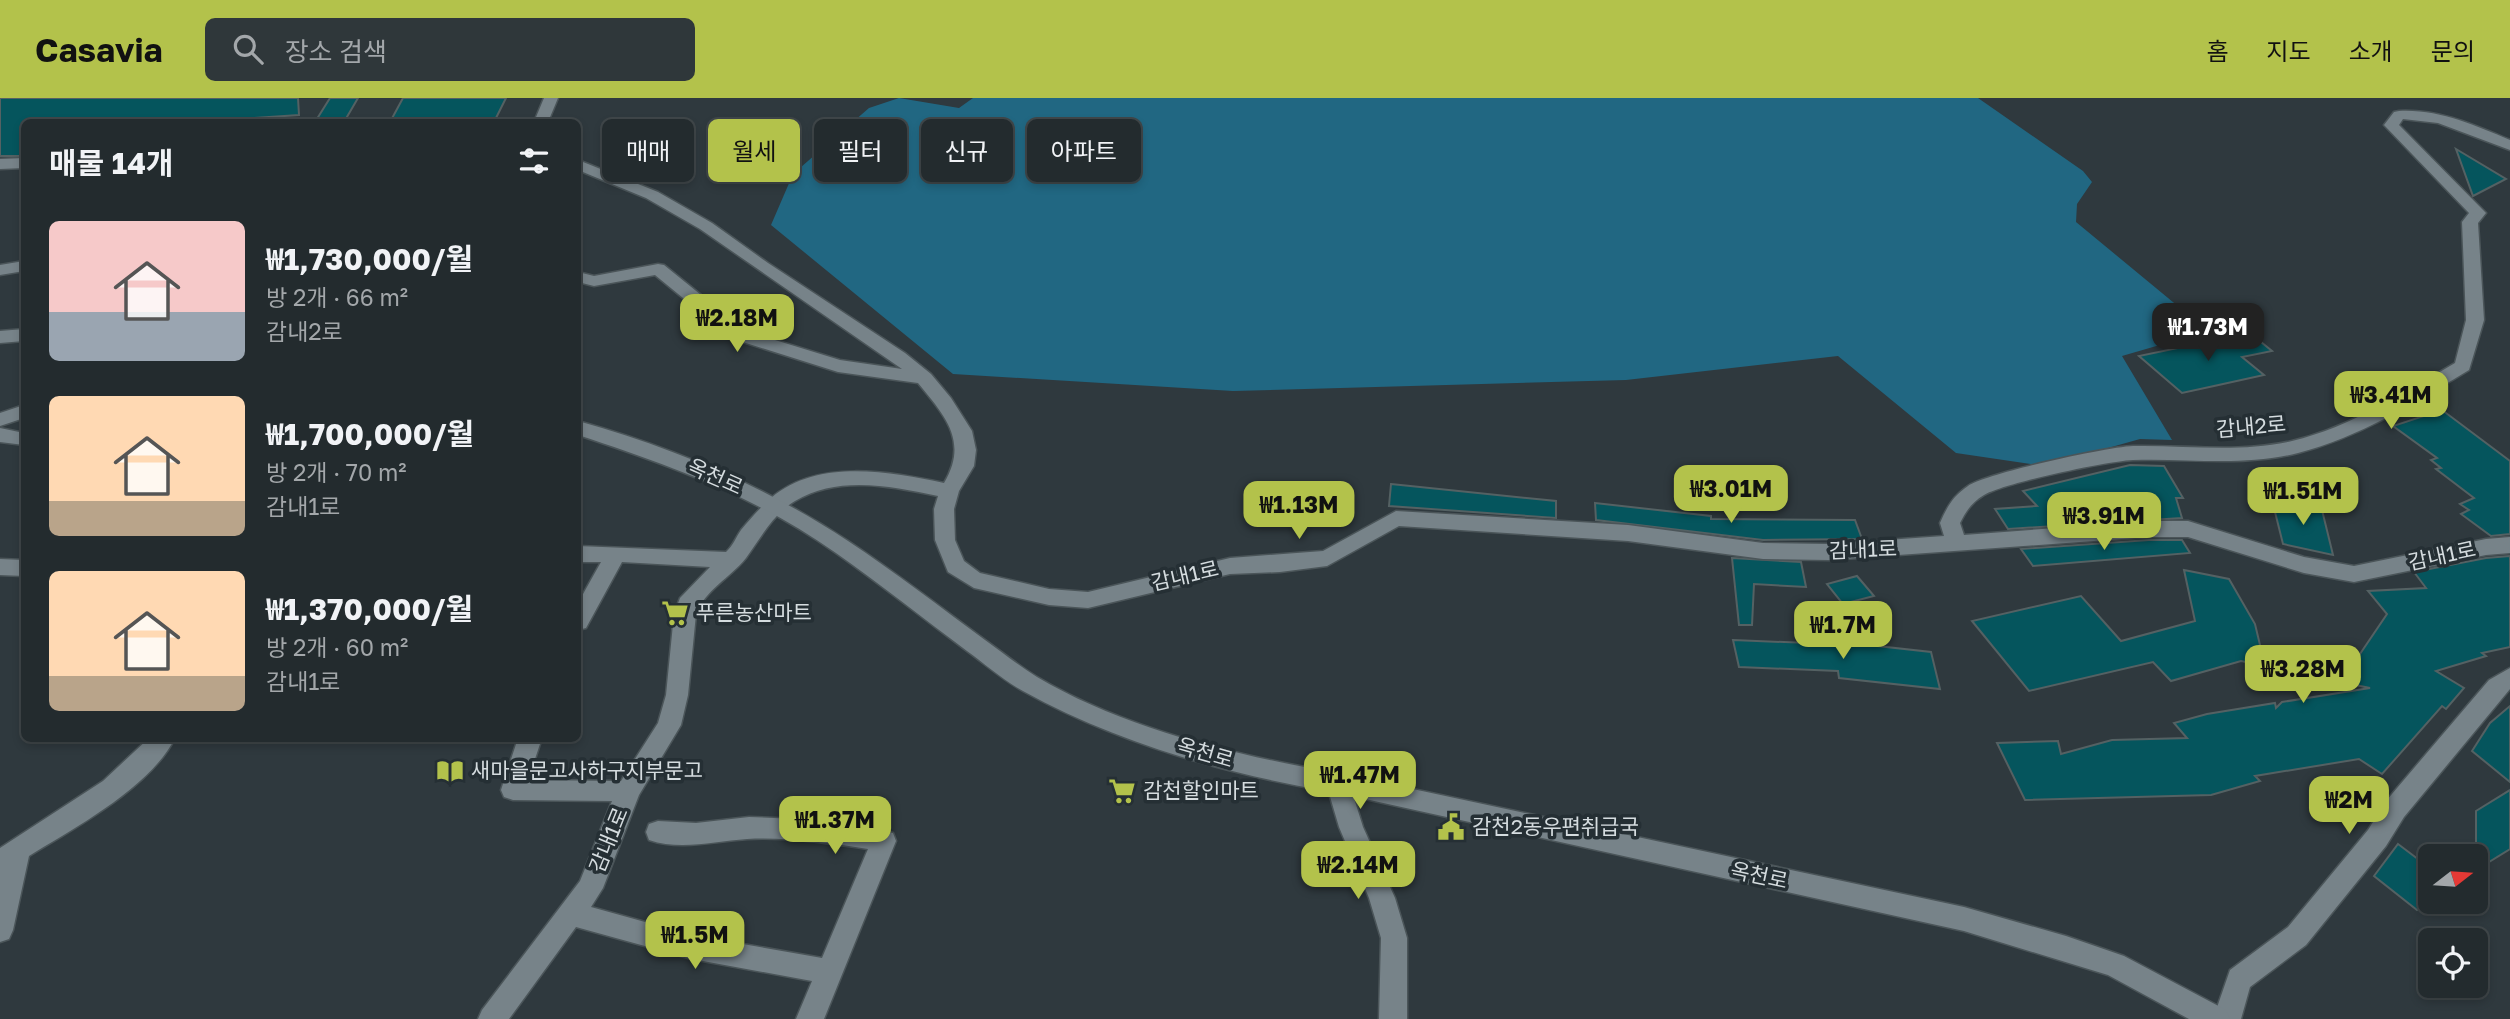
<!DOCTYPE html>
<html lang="ko">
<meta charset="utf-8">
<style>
body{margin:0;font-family:"Golos Text","Noto Sans KR",sans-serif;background:#2f373a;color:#f1f3f6;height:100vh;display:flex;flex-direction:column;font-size:26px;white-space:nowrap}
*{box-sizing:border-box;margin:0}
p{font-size:23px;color:#a3a7aa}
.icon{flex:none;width:38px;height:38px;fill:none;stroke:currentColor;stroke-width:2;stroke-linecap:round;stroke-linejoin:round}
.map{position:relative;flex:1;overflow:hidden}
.panel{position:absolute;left:21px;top:21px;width:560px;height:623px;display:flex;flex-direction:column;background:#232b2e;border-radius:10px;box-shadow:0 4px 10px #0003,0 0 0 2px #40474a}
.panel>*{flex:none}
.hud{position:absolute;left:602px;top:21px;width:665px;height:63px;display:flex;gap:14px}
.needle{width:46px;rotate:73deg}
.tools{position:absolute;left:2418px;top:746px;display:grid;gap:14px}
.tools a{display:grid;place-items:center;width:70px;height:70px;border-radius:10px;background:#232b2e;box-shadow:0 4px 10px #0003,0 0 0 2px #40474a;font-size:35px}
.price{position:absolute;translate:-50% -60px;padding:0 16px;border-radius:14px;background:#b3c24b;color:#111;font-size:23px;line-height:46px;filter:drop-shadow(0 2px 4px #0008)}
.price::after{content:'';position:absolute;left:50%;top:42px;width:21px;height:16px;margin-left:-10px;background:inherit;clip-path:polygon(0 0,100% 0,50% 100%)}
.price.selected{background:#222;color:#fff}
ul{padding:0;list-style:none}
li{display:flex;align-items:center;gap:21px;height:175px;padding:0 28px}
li span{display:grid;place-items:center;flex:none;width:196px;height:140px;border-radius:10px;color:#555}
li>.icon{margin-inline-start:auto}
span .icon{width:84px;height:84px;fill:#fffc;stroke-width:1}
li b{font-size:30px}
h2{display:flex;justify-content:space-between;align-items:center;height:84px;padding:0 28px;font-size:30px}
.tag{padding:0 24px;border-radius:10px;background:#232b2e;box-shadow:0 4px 10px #0003,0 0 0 2px #40474a;font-size:24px;line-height:63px}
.tag.selected{background:#b3c24b;color:#111}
header{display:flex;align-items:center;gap:42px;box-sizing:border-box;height:98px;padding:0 35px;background:#b3c24b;color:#111}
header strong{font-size:33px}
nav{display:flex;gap:38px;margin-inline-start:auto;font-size:24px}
.search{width:490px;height:63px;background:#2f373a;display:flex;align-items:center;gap:18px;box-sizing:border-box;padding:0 24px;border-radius:10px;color:#a3a7aa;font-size:26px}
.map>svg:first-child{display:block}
.green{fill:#216782}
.building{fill:#05555d;stroke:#546163;stroke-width:2}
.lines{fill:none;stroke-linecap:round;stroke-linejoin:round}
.street-casing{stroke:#4b5559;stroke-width:3}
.secondary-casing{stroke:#4b5559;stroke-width:3}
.street{fill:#778389;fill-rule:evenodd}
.secondary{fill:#778389;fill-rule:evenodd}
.labels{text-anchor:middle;stroke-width:7;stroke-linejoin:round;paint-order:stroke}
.street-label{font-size:21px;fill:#d5dcdf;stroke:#252f34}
.poi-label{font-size:21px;fill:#d5dcdf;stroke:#252f34;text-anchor:start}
</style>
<header>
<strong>Casavia</strong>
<div class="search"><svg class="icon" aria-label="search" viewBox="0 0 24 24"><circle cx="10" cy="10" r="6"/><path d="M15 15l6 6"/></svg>장소 검색</div>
<nav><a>홈</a><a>지도</a><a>소개</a><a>문의</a></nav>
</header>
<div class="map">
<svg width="2510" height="921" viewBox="0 0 2510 921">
<rect width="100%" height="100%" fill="#2f393e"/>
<polygon class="green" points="899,0 959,10 973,0 1978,0 2083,73 2092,84 2077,106 2076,124 2208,233 2122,258 2172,342 2140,341 2044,368 1956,355 1838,258 1626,282 1233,293 953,276 771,127 793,76 869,10"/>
<g class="building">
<polygon points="0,0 298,0 299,17 240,21 235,24 24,24 24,58 0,58"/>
<polygon points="330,0 358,0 344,24 315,24"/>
<polygon points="403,0 506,0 494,24 390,24"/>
<polygon points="2456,51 2506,81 2473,98"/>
<polygon points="2250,235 2272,253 2242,259 2264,277 2214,288 2182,295 2139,258"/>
<polygon points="2442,312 2510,363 2510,436 2491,438 2461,416 2469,412 2460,406 2474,400 2436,371 2441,370 2431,362 2437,360 2393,328"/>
<polygon points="2130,367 2164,368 2183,400 2176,400 2182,420 2008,431 1995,411 2037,408 2023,393"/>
<polygon points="1391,386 1556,403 1556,420 1389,408"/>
<polygon points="2272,402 2322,412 2333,457 2283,446"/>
<polygon points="1595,405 1711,418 1711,421 1855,422 1862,441 1763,442 1596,422"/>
<polygon points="2149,442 2182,442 2190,455 2033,468 2021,451"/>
<polygon points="2510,458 2510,549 2482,555 2486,558 2436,573 2464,590 2446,611 2442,608 2382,676 2359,661 2255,678 2260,683 2211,697 2025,702 1997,645 2058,643 2061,656 2112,642 2187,640 2174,625 2207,616 2275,605 2276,610 2282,604 2370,590 2341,584 2387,516 2368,493 2426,490 2414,474 2486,460"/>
<polygon points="1732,460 1801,464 1806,489 1754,486 1752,527 1739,527"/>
<polygon points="2184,472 2229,481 2255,526 2265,568 2241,563 2171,583 2153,564 2029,593 1972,523 2081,498 2121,543 2195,523"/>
<polygon points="1857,478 1874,498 1843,506 1827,486"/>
<polygon points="1733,542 1833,546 1832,543 1931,554 1940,591 1839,580 1838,573 1739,569"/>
<polygon points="2510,608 2510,684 2472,653 2490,625"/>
<polygon points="2510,692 2510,751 2476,772 2476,713"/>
<polygon points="2398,746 2431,771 2431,802 2417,812 2374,778"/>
</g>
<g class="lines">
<defs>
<g id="street">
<polygon points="544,0 558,0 548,24 534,24"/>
<path d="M2399,13C2439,11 2474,27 2510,42V52L2438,25L2403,21L2399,27L2486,115L2478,125L2484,222L2469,272C2414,305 2360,339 2298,355C2244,369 2188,360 2133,362C2109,363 2003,385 1984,397C1972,404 1966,413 1960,425L1964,437L2149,423H2188L2304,459L2354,468L2486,441L2510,439V455L2486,457L2354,484L2304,475L2188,439H2149L1829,462L1763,461L1628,443L1399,428L1327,468L1280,474L1230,476L1088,510L1049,507L974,490L948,474L935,442L934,411L938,398C891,388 838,377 795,403C773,416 760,441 746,460C730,480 705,492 696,516L688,597L681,627L639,697L603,790L591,809L692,837L822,860L868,751C829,745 787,739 747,741C715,743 681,753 649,742L646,734L649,726L658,723L696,725L749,719L822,722L893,735L896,743L824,921H796L812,883L692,861L576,829L509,921H478L482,912L580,783L612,703L513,702L504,699L501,692L518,640H542L528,682L621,683L658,625L666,597L674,516L680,500L710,469L622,464L586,530L578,532V505L601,464H578V448L726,454C733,448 736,439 741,432C750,421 761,409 771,400C818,360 890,374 944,385C969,343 945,318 918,285L838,274L714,235L694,209L655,177L594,188L578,184V174L594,178L658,166L664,167L706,201L726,227L840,262L902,271L700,131L646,100L578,72V62L658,94L712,125L768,165L905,255L931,276L951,300L972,333L976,352L974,368L959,393L954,411L955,442L964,463L980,475L1049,491L1088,494L1230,460L1323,453L1396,413L1628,427L1763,445L1829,446L1944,438L1940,425C1947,409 1953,398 1968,388C1987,375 2107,349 2133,348C2186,347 2240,355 2292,343C2351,329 2403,295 2455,265L2466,222L2462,124L2469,115L2384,27L2394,14Z"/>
<polygon points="24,60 24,70 0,71 0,61"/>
<polygon points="24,163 24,173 0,177 0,167"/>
<polygon points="24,307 24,320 0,328 0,315"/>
<polygon points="0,330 24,335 24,347 0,344"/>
<polygon points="0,461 24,462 24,478 0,477"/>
<polygon points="2510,570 2510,591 2404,719 2386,748 2306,847 2250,889 2241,921 2213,921 2230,872 2288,829 2368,732 2386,703 2489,582"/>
<path d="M149,640H175C150,690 74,730 29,758L13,832L9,841L0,844V750L103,683Z"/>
<polygon points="1338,675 1347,678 1363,729 1395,800 1407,840 1407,921 1379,921 1381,840 1369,800 1339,729 1326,685 1329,678"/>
</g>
<g id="secondary">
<polygon points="24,231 24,243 0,245 0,233"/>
<path d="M578,323C674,350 765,388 848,443C895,474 940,509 985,542C1002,554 1019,568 1037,579C1125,631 1238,658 1338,675L1964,809L2066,838L2124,858L2226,912L2230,921H2189L2108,877L1964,833L1338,695C1230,677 1119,646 1023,593C1003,582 985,566 967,553C923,520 880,486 836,455C753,397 672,368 578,337Z"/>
</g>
</defs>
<use href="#street" class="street-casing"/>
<use href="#secondary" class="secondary-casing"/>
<use href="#street" class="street"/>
<use href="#secondary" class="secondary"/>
</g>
<defs>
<symbol id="supermarket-bare" viewBox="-9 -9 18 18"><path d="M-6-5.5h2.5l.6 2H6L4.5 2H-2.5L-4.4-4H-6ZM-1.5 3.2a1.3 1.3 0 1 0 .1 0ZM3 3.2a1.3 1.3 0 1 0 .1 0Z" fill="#b3c24b" stroke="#252f34" stroke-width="2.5" paint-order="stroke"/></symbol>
<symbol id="library-bare" viewBox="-9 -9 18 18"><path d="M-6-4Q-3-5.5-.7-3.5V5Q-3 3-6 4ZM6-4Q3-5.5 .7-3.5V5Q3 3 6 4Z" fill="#b3c24b" stroke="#252f34" stroke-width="2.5" paint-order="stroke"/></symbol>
<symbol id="civic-bare" viewBox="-9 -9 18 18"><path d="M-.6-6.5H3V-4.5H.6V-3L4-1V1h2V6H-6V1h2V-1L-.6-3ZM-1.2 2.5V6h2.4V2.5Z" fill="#b3c24b" stroke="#252f34" stroke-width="2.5" paint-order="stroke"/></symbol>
</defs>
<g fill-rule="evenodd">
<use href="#supermarket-bare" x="656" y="496" width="38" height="38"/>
<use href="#library-bare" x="431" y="654" width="38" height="38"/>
<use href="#supermarket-bare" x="1103" y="674" width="38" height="38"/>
<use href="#civic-bare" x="1432" y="710" width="38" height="38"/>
</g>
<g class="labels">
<g class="street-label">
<text transform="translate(2251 329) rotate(-5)" y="7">감내2로</text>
<text transform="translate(715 379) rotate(24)" y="7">옥천로</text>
<text transform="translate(1863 452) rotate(-2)" y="7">감내1로</text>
<text transform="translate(2442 458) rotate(-12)" y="7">감내1로</text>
<text transform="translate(1185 478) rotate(-13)" y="7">감내1로</text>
<text transform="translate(1205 655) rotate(16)" y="7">옥천로</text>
<text transform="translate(609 742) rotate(-68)" y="7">감내1로</text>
<text transform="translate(1759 778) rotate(12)" y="7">옥천로</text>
</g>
<g class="poi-label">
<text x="696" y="522">푸른농산마트</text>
<text x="471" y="680">새마을문고사하구지부문고</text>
<text x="1143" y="700">감천할인마트</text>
<text x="1472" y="736">감천2동우편취급국</text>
</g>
</g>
</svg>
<div class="tools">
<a><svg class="needle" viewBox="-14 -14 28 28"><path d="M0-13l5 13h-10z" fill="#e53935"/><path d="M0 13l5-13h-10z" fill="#a3a7aa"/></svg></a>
<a><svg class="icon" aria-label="locate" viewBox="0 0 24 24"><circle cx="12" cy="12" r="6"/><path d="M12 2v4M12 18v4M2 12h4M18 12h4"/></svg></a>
</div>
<b class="price" style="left:737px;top:256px">₩2.18M</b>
<b class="price selected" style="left:2208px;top:265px">₩1.73M</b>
<b class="price" style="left:2391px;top:333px">₩3.41M</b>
<b class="price" style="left:1731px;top:427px">₩3.01M</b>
<b class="price" style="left:2303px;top:429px">₩1.51M</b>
<b class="price" style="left:1299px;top:443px">₩1.13M</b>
<b class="price" style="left:2104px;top:454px">₩3.91M</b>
<b class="price" style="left:1843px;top:563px">₩1.7M</b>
<b class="price" style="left:2303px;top:607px">₩3.28M</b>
<b class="price" style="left:1360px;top:713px">₩1.47M</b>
<b class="price" style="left:2349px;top:738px">₩2M</b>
<b class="price" style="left:835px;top:758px">₩1.37M</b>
<b class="price" style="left:1358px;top:803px">₩2.14M</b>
<b class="price" style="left:695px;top:873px">₩1.5M</b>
<div class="hud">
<a class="tag">매매</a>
<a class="tag selected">월세</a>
<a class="tag">필터</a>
<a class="tag">신규</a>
<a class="tag">아파트</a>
</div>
<section class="panel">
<h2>매물 14개<svg class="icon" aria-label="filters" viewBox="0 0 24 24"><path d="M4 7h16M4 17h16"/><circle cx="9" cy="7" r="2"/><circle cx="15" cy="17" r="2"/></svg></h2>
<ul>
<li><span style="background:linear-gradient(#f6c9c9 65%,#9aa5b1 0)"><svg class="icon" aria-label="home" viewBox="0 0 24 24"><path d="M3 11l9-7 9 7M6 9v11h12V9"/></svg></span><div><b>₩1,730,000/월</b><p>방 2개 · 66 m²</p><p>감내2로</p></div></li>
<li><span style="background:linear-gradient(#ffd9b3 75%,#b9a48a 0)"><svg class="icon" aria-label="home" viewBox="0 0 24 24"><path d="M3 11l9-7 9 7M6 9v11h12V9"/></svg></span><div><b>₩1,700,000/월</b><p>방 2개 · 70 m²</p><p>감내1로</p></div></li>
<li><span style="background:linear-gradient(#ffd9b3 75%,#b9a48a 0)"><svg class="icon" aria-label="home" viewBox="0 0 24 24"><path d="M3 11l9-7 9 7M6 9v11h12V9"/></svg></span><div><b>₩1,370,000/월</b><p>방 2개 · 60 m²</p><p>감내1로</p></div></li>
</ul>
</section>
</div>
